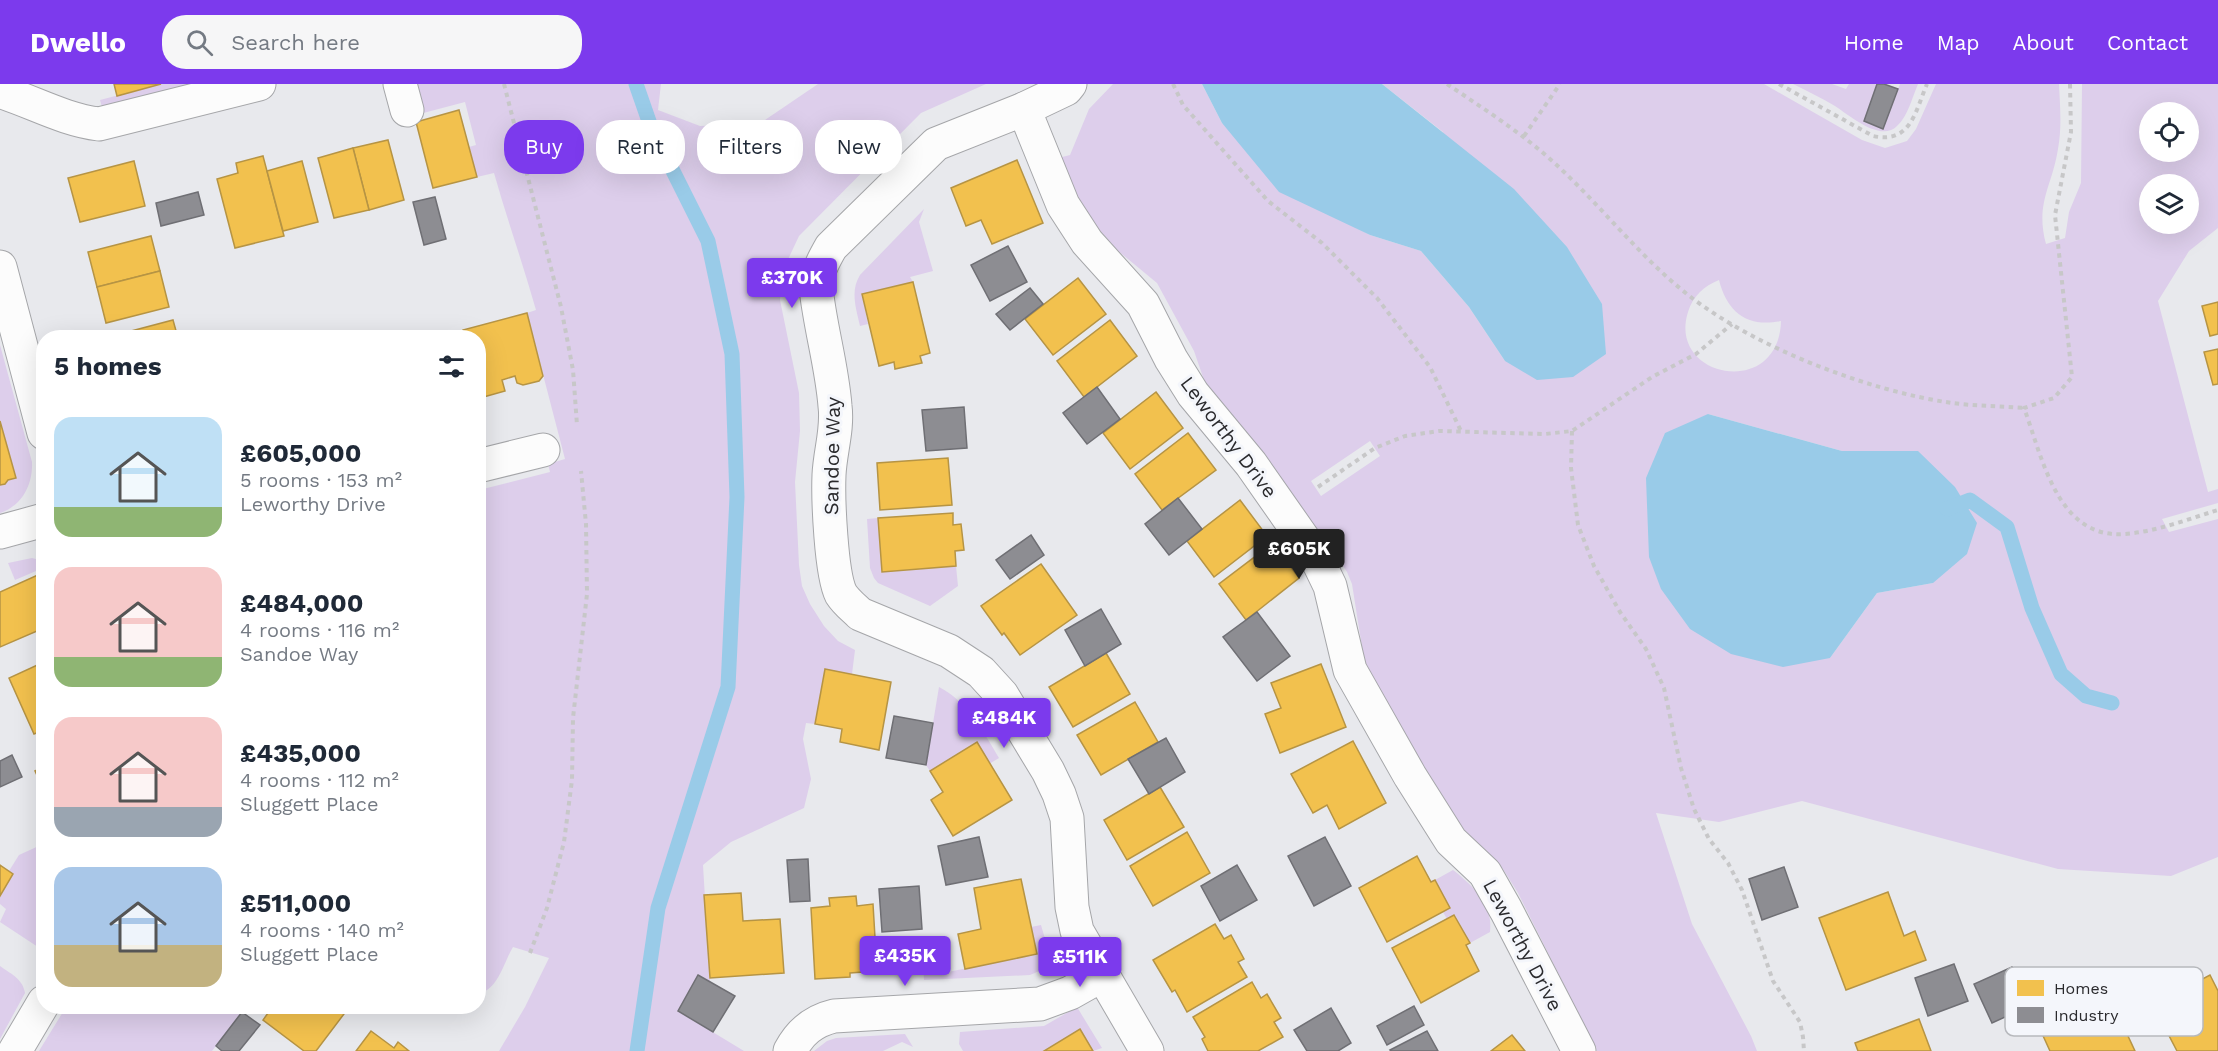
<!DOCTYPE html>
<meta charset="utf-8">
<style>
body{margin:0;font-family:"Work Sans",sans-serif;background:#f6f6f7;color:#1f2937;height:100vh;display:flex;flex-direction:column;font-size:22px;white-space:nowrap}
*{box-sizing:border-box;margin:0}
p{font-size:20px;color:#747a83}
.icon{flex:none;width:33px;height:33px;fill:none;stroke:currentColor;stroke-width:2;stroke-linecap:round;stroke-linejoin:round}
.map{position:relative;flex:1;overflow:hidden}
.sheet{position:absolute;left:36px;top:246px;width:450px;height:684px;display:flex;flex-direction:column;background:#fff;border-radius:24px;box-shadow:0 6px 24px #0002}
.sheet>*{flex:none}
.hud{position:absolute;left:504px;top:36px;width:570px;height:54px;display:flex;gap:12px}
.buttons{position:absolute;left:2139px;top:18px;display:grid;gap:12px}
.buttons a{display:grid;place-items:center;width:60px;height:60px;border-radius:50%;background:#fff;box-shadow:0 6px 24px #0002;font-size:30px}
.price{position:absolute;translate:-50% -51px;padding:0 14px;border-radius:6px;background:#7c3aed;color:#fff;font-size:20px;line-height:39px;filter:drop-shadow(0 2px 3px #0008)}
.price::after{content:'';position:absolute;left:50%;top:36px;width:18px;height:14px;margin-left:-9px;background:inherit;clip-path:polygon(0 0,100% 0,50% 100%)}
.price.on{background:#222;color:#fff}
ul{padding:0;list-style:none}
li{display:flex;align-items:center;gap:18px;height:150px;padding:0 18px}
li span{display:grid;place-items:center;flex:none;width:168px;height:120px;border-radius:18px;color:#555}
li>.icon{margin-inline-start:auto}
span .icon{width:72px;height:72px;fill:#fffc;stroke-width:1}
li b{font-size:26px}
h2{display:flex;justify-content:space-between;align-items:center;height:72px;padding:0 18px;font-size:26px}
.chip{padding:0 21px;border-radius:24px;background:#fff;box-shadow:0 6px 24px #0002;font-size:21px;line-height:54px}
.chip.on{background:#7c3aed;color:#fff}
header{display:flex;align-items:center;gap:36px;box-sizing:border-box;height:84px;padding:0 30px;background:#7c3aed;color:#fff}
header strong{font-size:28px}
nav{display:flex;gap:33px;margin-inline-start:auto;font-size:21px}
.search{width:420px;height:54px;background:#f6f6f7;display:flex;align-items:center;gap:15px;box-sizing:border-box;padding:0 21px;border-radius:24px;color:#747a83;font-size:22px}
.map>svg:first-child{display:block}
.green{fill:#ddceeb;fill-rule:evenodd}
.water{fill:#99cbe8}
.homes{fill:#f2c14e;stroke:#b69444;stroke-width:1.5}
.industry{fill:#8d8d92;stroke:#6f6f74;stroke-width:1.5}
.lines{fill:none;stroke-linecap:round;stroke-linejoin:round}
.stream{stroke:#99cbe8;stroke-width:15}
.street-casing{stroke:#a5a6a9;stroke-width:35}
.path{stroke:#c7c7c8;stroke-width:4;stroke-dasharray:4.5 4.5;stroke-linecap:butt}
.street{stroke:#fcfcfc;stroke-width:33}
.labels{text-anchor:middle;stroke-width:6;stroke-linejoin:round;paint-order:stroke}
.street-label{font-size:20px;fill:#2a2a2d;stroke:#f4f6fb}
.key{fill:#f4f6fb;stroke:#b7b9bd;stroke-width:1.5}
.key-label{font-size:16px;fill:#2a2a2d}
</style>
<header>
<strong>Dwello</strong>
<div class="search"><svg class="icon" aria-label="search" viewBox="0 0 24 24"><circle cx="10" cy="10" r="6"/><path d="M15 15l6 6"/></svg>Search here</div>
<nav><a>Home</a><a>Map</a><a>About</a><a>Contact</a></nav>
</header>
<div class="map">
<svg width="2218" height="967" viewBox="0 0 2218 967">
<rect width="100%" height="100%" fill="#e8e9ed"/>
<g class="green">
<polygon points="161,0 193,0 102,23 100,16"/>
<path d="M417,0H661L658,26L700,42L759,40L818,0H986L921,29L799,152L784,184L780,216L799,309L800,347L795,398L799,481L802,502L810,520L824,542L838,557L855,566L852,590L825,585L815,640L806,639L803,655L811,695L804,724L731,758L703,781L710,898L698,892L678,927L744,967H499L525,923L549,874L513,863C503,880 499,904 479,910V406L550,388L548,380L565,375L527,229L536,226C523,180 507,135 494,89L477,93L469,63L476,61L465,18L412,32L411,28L423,25Z"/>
<path d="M1113,0H1202L1222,39L1328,129L1370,151L1421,167L1469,223L1505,277L1443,48L1382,0H1764L1862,56L1885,64L1907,57L1916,45L1936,0H2059C2060,21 2062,44 2058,65C2052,103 2035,119 2046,160L2065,154L2069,128L2081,99L2082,0H2218V144L2189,167L2158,217L2208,408L2218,405V419L2162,435L2169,448L2218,435V773L2171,792L2058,785L1802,717L1719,738L1656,729L1692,840L1751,952L1757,967H1597L1518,809L1503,785L1472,759L1449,728L1365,582L1352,500L1347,488L1339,476L1319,458L1267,377L1204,296L1194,267L1157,199L1117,166L1083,128L1058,74L1070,71L1089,25ZM2150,28H2188V68H2150ZM2150,100H2188V140H2150ZM1719,196C1727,228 1747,244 1781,237C1779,316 1667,294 1688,228C1693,212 1704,202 1719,196ZM1708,330L1842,367H1918L1933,499L1877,509L1830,574ZM1370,357L1380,372L1321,412L1311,397Z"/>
<path d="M1793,0H1832L1846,5L1849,0H1877L1864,37L1883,45L1900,0H1918C1912,14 1908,32 1897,42C1881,59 1849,31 1835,22C1822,14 1807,7 1793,0Z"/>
<path d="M924,125L919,138L933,187L910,193L913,198L862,210L868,240L860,242C856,224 850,207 860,191Z"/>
<path d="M0,261L32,378C33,401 22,422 0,429V401L15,393L0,337Z"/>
<polygon points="878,434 882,488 956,482 958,502 930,522 878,499 874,494 870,484 867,435"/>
<polygon points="32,474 43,477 43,484 15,496 8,479"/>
<path d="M939,603C968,618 983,647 999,674L989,680L930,687L926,681Z"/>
<polygon points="43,760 43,853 38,863 0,838 6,825 0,820 0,812 13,790 9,787 19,771"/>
<path d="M1453,786C1472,801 1494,821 1490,848L1470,859L1454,831L1447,835L1443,828L1450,824L1435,796Z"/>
<path d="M1041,841C1047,864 1059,881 1030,891L924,896L923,878L931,888L938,890L1036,870L1031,843Z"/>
<path d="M0,882C11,890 23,895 25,909L0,955Z"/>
<polygon points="66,923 66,922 246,923 212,967 39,967"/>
<polygon points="1077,923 1102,964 1093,967 1080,946 1044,967 963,967 959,960 960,948 1044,942"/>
<polygon points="905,950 913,963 902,958 883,967 814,967 827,957 836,954"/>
</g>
<g class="water">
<polygon points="1202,0 1382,0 1514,105 1567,163 1602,220 1606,270 1573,293 1537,296 1505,277 1469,223 1421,167 1370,151 1279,108 1222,39"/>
<polygon points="1708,330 1842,367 1918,367 1955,403 1977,439 1967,470 1933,499 1877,509 1830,574 1783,583 1731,570 1690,545 1661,505 1649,473 1646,394 1665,349"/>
</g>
<g class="homes">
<polygon points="114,0 161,0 117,12"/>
<polygon points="459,26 477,93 433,104 416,38"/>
<polygon points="388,56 404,116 369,126 353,64"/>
<polygon points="353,64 369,126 334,134 318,74"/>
<polygon points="263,72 284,152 235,164 217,95 238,89 236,79"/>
<polygon points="1017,76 1043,139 992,160 981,136 966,142 951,104"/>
<polygon points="134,77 145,122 80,138 68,94"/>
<polygon points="302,77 318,138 283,147 267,87"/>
<polygon points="151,152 160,187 97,203 88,168"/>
<polygon points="160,187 169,223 106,239 97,203"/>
<polygon points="1078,194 1106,230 1053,271 1025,235"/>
<polygon points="913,198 930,269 920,272 922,279 895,285 894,278 879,282 862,210"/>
<polygon points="2218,218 2218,250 2210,252 2202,222"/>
<polygon points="527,229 543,292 539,297 523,301 517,299 515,292 502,296 505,307 480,314 478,254 465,254 463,246"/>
<polygon points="173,236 178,254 110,252 116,251"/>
<polygon points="1110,236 1137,272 1084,313 1057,277"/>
<polygon points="2218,265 2218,300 2213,301 2204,268"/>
<polygon points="1156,308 1183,344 1130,385 1103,349"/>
<polygon points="0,337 16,394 8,396 5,400 0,401"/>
<polygon points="1188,349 1216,386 1162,426 1135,390"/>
<polygon points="948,374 952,421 880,426 877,379"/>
<polygon points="1240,416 1267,452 1214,493 1187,457"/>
<polygon points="953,429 953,441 961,440 964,466 955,467 956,482 882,488 878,434"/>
<polygon points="1273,459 1299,494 1246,536 1219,500"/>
<polygon points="1041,480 1077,531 1020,571 1004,549 1002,551 981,522"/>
<polygon points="40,490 44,499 44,544 0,563 0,508"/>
<polygon points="1106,569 1130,610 1073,643 1049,603"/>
<polygon points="44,578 44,646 34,650 9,594"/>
<polygon points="1321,580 1346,643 1280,669 1265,630 1281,624 1271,599"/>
<polygon points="825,585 891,598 879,666 840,658 842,645 815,640"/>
<polygon points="1135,618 1158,658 1101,691 1077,651"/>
<polygon points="1353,657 1386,719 1339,745 1327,721 1313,729 1291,690"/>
<polygon points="977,658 1012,716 953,752 931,716 943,708 930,687"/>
<polygon points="44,683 44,707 35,687"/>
<polygon points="1160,703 1184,743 1127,776 1104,736"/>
<polygon points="1187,748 1210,789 1153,822 1130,782"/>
<polygon points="1417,772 1431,798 1435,796 1450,824 1387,858 1359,804"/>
<polygon points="0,781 13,790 0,812"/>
<polygon points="1021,795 1037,870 965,885 958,850 981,845 974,804"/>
<polygon points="1888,808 1904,852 1915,847 1926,876 1846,906 1819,834"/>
<polygon points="741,809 743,837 780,835 784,889 710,894 704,811"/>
<polygon points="856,812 857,822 873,820 877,887 850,889 850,893 815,895 811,824 830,822 829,814"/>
<polygon points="1454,831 1470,859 1466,861 1479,887 1421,919 1392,864"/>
<polygon points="1215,840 1224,855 1231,851 1244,875 1238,878 1247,893 1187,928 1175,906 1172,908 1153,876"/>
<polygon points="2099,890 2135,967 2050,967 2034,932 2078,913 2073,901"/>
<polygon points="2210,891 2218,907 2218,967 2177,967 2153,921"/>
<polygon points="1252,898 1261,914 1267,910 1281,934 1274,938 1283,953 1258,967 1208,967 1202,955 1205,953 1193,933"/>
<polygon points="273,922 350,922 316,967 304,967 263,936"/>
<polygon points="1919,935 1931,967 1858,967 1855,959"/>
<polygon points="1080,945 1093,967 1044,967"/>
<polygon points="371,947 394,964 398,958 409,967 356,967"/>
<polygon points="1512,951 1525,967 1491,967"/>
</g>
<g class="industry">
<polygon points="1877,0 1884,0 1898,5 1883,45 1864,37"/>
<polygon points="198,108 204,131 161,142 156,119"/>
<polygon points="435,113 446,155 424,161 413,118"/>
<polygon points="1008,162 1027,198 990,217 971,181"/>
<polygon points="1030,204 1043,220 1010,246 996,230"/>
<polygon points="1097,303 1120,335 1087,360 1063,329"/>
<polygon points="964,323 967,364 926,367 922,326"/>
<polygon points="1178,414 1202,445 1169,471 1145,440"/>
<polygon points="1031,451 1044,471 1010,495 996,476"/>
<polygon points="1101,525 1121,560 1085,582 1065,546"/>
<polygon points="1257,528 1290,572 1257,597 1223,553"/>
<polygon points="894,632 933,639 926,681 886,674"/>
<polygon points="1166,654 1185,688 1149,710 1128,675"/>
<polygon points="12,671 22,693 0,703 0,677"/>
<polygon points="979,753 988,793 946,801 938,762"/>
<polygon points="1325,753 1351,802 1314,822 1288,772"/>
<polygon points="808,775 810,817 790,818 787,776"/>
<polygon points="1237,781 1257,816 1220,837 1201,802"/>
<polygon points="1784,783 1798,823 1762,836 1749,795"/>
<polygon points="919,802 922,845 882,848 879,805"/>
<polygon points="1954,880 1968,917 1928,932 1915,894"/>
<polygon points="2012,883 2029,922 1992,939 1974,900"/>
<polygon points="698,891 735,912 713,948 678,927"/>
<polygon points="1414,922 1424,941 1387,961 1377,942"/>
<polygon points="1331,924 1351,959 1338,967 1307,967 1294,946"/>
<polygon points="242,928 260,941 239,967 222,967 216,962"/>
<polygon points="1427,947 1438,967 1391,967 1390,966"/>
</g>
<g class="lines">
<g class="stream">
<polyline points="636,0 651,43 708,157 732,270 737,413 728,603 658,824 637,967"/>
<polyline points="1947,425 1970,416 2007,443 2032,524 2061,590 2086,612 2112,619"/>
</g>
<defs>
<g id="street">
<polyline points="400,0 407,26"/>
<path d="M1070,0L1066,5L1024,25L936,60L831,163C823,177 817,188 816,204C820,243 832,282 835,322C838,345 830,368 829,391C828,415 831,490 841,510C846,518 854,524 860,530L949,567L981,588L1002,611L1048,687L1059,710L1067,734L1072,823L1077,847L1147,967"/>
<path d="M5,9C37,20 66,36 99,40L259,0"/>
<polyline points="1024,25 1063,121 1087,158 1143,220 1171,275 1193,310 1251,380 1316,473 1330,502 1350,586 1410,692 1451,757 1485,789 1506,826 1579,967"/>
<polyline points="0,183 44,349"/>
<polyline points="478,382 543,366"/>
<polyline points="0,448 44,436"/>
<polyline points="15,967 44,918"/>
<path d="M790,967C800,948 813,937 834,932L1040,920L1070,909L1102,891"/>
</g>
</defs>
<use href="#street" class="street-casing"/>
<g class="path">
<polyline points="504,0 561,223 573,286 577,341"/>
<polyline points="1173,0 1183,21 1268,117 1322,159 1377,214 1430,283 1461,347"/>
<path d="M1447,0C1487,27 1528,53 1563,87C1607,129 1644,177 1692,214C1759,265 1869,307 1952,319C1975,322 2000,322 2024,324"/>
<path d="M1779,0L1873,52C1911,60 1915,28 1927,0"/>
<path d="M2070,0L2071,48L2055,131L2072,293L2054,314L2024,324C2042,372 2057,455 2124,450C2156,448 2188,435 2218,426"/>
<polyline points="1524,52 1560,0"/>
<polyline points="1572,347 1571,384 1578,441 1594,482 1620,528 1646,565 1664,604 1681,684 1694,725 1709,755 1728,779 1742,806 1773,897 1800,938 1803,953 1804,967"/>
<polyline points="1318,403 1375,364 1405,352 1439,347 1545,350 1572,347 1652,293 1696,270 1732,240"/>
<polyline points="530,869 547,824 564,758 572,696 573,634 587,510 586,440 581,387"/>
</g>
<use href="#street" class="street"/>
</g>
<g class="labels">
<g class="street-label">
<text transform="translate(1229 353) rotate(53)" y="7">Leworthy Drive</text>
<text transform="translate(832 372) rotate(-89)" y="7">Sandoe Way</text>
<text transform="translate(1523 861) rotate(62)" y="7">Leworthy Drive</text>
</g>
</g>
<rect x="2005" y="883" width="198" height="69" rx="9" class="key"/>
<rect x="2017" y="896" width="27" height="16" fill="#f2c14e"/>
<rect x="2017" y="923" width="27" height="16" fill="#8d8d92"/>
<g class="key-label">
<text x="2054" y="910">Homes</text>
<text x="2054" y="937">Industry</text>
</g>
</svg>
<div class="buttons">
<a><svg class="icon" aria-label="locate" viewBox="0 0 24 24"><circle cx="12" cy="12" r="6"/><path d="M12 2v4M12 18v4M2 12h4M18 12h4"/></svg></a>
<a><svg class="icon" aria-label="layers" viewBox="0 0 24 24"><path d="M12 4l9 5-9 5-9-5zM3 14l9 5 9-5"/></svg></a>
</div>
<b class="price" style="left:792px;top:225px">£370K</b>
<b class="price on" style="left:1299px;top:496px">£605K</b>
<b class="price" style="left:1004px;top:665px">£484K</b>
<b class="price" style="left:905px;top:903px">£435K</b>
<b class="price" style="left:1080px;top:904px">£511K</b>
<div class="hud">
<a class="chip on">Buy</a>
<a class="chip">Rent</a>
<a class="chip">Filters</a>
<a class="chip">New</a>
</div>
<section class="sheet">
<h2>5 homes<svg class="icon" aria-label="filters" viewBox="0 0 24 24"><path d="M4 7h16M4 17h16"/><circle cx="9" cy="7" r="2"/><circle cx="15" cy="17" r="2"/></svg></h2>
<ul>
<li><span style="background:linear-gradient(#bfe0f5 75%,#8fb573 0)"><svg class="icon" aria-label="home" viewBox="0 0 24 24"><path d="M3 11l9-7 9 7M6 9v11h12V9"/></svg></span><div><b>£605,000</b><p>5 rooms · 153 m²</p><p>Leworthy Drive</p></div></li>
<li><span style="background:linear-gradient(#f6c9c9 75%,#8fb573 0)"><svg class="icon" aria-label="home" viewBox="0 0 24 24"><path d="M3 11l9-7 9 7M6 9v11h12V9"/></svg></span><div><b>£484,000</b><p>4 rooms · 116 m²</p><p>Sandoe Way</p></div></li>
<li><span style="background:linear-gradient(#f6c9c9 75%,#9aa5b1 0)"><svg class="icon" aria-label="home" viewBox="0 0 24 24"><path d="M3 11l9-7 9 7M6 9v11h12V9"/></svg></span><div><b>£435,000</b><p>4 rooms · 112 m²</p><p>Sluggett Place</p></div></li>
<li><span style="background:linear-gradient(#a9c7e8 65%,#c2b280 0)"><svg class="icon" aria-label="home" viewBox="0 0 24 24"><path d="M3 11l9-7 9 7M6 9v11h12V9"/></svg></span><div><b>£511,000</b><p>4 rooms · 140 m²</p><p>Sluggett Place</p></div></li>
</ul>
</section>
</div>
